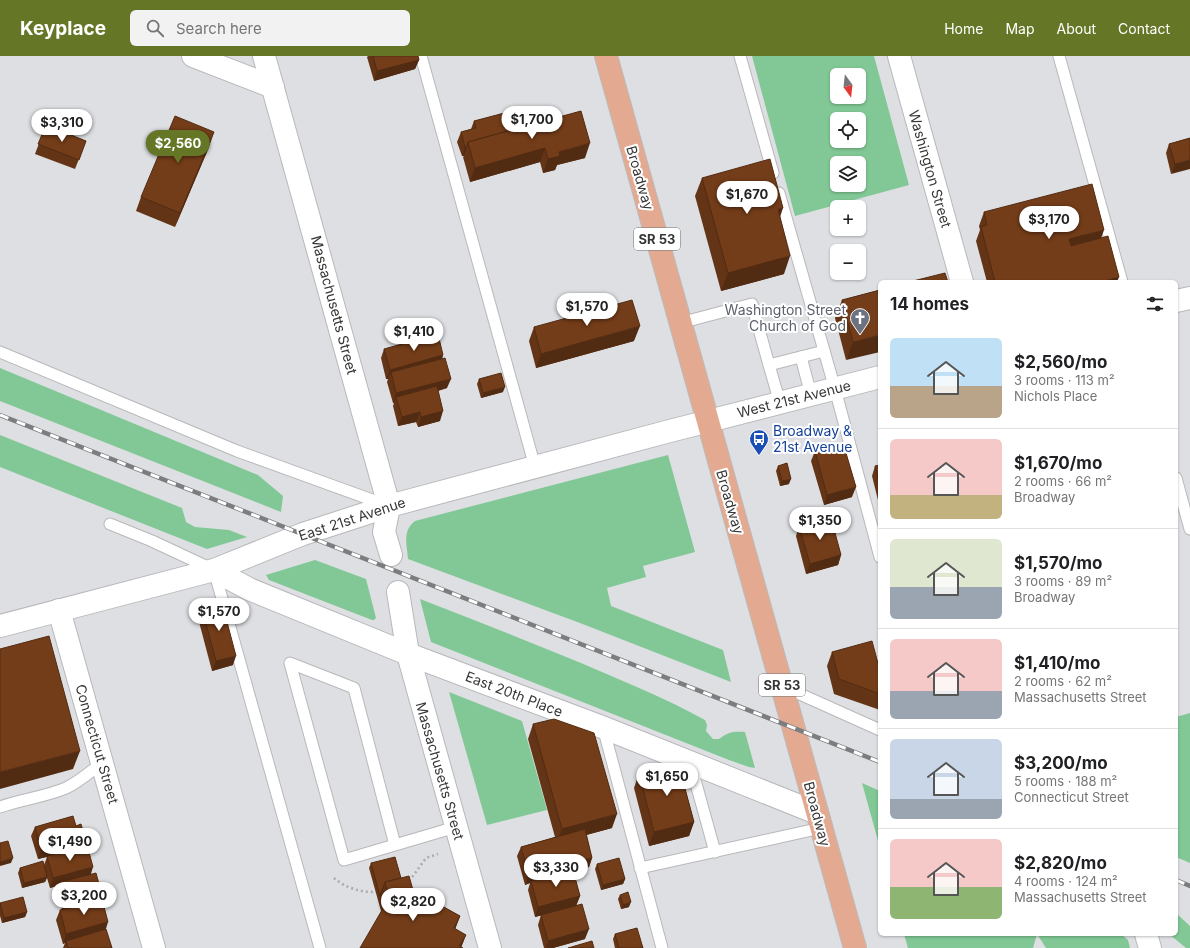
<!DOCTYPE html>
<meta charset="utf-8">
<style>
body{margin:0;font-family:Inter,sans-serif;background:#f2f2f2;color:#202124;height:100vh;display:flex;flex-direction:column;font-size:15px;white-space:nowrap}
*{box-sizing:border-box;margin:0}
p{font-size:13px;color:#757577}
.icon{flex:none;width:22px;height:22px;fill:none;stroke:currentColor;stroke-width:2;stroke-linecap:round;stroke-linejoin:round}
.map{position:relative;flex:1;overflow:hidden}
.panel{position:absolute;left:878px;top:224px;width:300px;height:656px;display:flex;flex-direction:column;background:#fff;border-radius:6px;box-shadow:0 1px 3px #0004}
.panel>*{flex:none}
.needle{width:26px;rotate:165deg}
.tools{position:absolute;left:830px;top:12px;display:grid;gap:8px}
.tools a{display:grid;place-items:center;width:36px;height:36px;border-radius:6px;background:#fff;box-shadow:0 1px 3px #0004;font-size:20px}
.price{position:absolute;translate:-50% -34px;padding:0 9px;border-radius:14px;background:#fff;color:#222;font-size:13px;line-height:26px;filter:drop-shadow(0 1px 2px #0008)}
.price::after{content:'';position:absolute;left:50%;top:24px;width:12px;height:9px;margin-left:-6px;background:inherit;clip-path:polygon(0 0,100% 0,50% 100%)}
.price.active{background:#657726;color:#fff}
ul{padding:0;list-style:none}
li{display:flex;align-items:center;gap:12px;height:100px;padding:0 12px}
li+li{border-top:1px solid #e0e0e0}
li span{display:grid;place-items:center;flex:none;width:112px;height:80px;border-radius:6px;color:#555}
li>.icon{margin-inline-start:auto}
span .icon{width:48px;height:48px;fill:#fffc;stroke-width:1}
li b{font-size:17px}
h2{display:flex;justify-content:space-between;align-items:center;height:48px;padding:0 12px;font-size:17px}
header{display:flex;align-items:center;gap:24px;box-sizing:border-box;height:56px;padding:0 20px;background:#657726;color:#fff}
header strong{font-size:19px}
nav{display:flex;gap:22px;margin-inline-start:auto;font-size:14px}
.search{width:280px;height:36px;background:#f2f2f2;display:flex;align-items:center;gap:10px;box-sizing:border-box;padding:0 14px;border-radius:6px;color:#757577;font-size:15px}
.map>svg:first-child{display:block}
.green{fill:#81c896;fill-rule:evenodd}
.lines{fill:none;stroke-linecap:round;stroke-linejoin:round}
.lane-casing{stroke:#b8b8bb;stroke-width:13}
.street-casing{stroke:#b8b8bb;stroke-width:24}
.secondary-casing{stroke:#b8b8bb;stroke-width:24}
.primary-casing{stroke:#bbb;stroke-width:24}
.path{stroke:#a9aaac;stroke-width:2.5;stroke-dasharray:2 3;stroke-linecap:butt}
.lane{stroke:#fff;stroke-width:11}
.street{stroke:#fff;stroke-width:22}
.secondary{stroke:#fff;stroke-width:22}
.primary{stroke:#e3aa91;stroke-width:22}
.rail-casing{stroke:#7c7d7f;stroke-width:4.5}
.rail{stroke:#fff;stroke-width:3;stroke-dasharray:9;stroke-linecap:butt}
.wall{fill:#643416}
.shaded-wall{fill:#512b12}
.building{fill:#743d19;stroke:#512b12}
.labels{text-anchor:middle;stroke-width:4;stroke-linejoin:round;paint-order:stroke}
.shield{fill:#fff;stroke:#727273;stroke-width:1}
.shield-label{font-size:13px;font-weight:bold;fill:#363637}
.street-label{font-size:14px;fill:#363637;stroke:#fff}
.worship-label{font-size:14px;fill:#5b616d;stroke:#fff;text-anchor:end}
.transit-label{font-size:14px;fill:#164399;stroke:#fff;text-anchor:start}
</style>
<header>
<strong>Keyplace</strong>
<div class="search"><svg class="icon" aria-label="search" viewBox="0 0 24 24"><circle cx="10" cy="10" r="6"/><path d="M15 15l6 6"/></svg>Search here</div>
<nav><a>Home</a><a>Map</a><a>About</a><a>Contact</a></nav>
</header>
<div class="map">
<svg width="1190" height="892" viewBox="0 0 1190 892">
<rect width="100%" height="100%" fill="#dedfe2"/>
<g class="green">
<path d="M752,0H874L909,129L795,160ZM837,19H859V41H837ZM837,63H859V85H837ZM837,107H859V129H837Z"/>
<polygon points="0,312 258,419 283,440 281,456 0,345"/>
<polygon points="0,379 182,452 186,466 195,471 229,474 247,481 207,493 0,411"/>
<path d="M668,399L695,496L643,510L646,521L607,532L611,550L723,594L731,626L580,567L408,503C407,489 402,475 415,465Z"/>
<polygon points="315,504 366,523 376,562 374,564 372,564 269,524 266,519"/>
<path d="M420,543C474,564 528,585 581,607C623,625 665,642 705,664L707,669L706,675L713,683H719C728,676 734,675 745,676L755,712L749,711L729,704L431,586Z"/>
<polygon points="449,636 522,665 547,754 487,769"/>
<polygon points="1190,657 1190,807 1176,801 1176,661"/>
<polygon points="862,727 880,735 880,792"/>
<polygon points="1176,857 1190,870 1190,892 1186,892 1169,878 1176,878"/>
<polygon points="904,878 1037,878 1033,892 908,892"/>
<polygon points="1037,878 1121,878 1128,884 1130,892 1046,892"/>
</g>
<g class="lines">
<defs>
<g id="lane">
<polyline points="421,0 535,411"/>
<polyline points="740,0 773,117"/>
<polyline points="1059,0 1122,226"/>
<polyline points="779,137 835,333 880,501"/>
<polyline points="680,267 752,248 769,309 824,295"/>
<polyline points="0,296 237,395 386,449"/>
<polyline points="801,301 811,339"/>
<polyline points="769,309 780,347"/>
<polyline points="1176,422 1190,473"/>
<polyline points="110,468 152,485 214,514 320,892"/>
<polyline points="782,630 880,674"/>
<polyline points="603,671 662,892"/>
<polyline points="690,706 715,796"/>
<path d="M0,751C22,743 45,741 66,732C79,726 91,715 102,707"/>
<polyline points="395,789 354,632 290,607 344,804 456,771"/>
<polyline points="640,812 821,772"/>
</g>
<g id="street">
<polyline points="193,0 273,31"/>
<polyline points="264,0 389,450 384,476 391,499"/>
<polyline points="899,0 962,226"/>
<polyline points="214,514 249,533 408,598 602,671 817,757"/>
<polyline points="398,536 408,598 490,892"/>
<polyline points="59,554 154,892"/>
<polyline points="1146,878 1150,892"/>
</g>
<g id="secondary">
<polyline points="1176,245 1190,242"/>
<polyline points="0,570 214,514 303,478 389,450 666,376 880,321"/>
</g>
<polyline id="primary" points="606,0 855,892"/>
</defs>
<use href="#lane" class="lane-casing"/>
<use href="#street" class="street-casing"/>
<use href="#secondary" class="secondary-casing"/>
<use href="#primary" class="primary-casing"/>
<g class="path">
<path d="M334,822C345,832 363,837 377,836"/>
<polyline points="408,824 413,820 426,802 438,798"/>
</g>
<use href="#lane" class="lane"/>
<use href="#street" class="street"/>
<use href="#secondary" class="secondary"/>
<use href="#primary" class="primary"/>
<defs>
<g id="rail">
<polyline points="0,359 880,706"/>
<polyline points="1176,824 1190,830"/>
</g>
</defs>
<use href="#rail" class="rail-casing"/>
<use href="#rail" class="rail"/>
</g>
<g class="wall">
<polygon points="368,0 418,0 419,4 415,13 374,25 367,1"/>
<polygon points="512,58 523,71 585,102 557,109 555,114 543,117 540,106 470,126 463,101 464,100 462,100 457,86 461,76 471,73 474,65"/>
<polygon points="46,69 86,85 75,113 35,98"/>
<polygon points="1190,82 1171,118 1166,97 1169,88"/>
<polygon points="209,91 175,171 136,155 141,141"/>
<polygon points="702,122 780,161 784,218 721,235 695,140"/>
<polygon points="984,156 1101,182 1117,226 987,226 976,185 980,174 979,170"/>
<polygon points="880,234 846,304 835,262 842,244"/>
<polygon points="534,271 634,285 536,312 529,285"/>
<polygon points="384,293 443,299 442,303 447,332 438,335 440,365 418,371 416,366 398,370 393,350 394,347 393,347 387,326 388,323 386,323 381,302"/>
<polygon points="479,323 503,336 481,342 477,328"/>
<polygon points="815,395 852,441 824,449 811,405"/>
<polygon points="880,409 880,444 878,444 872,420 875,410"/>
<polygon points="778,410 789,428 780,430 776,415"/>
<polygon points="799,470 841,499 838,509 806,518 796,480"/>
<polygon points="202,553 233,609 212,615 198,562"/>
<polygon points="832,596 880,615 880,654 834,638 827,610"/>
<polygon points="533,668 612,772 586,779 592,802 589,811 573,816 580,840 576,850 535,861 528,834 530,827 525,829 517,800 521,791 555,781 528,683"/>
<polygon points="639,717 684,728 694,766 689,780 649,790 634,732"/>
<polygon points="76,770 85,782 82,790 91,818 101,843 106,874 112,892 63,892 65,887 63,888 56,864 60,854 62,854 57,836 60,829 50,832 47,822 45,826 22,832 18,817 20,812 44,809 47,801 38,803 31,780 35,771"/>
<polygon points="371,807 401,822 413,834 460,860 455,873 466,879 461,891 381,855 369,812"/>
<polygon points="597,808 625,823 623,828 601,834 595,813"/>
<polygon points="620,839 629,851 621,853 618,843"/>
<polygon points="0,847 27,856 25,861 2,867 0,860"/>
<polygon points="541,859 585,883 553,892 544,892 538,869"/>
<polygon points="615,878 643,892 615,892 613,883"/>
</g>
<g class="shaded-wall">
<polygon points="419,4 415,13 374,25 377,15"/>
<polygon points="214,76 209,91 175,171 180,157"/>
<polygon points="590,87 585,102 557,109 555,114 543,117 548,103 559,96"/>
<polygon points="467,90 464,100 462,100 465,91"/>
<polygon points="545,92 540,106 470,126 475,112"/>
<polygon points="1190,104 1190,113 1171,118 1175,108"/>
<polygon points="783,152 777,170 778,153"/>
<polygon points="1104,174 1099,188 1064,198 1069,183"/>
<polygon points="790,200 784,218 721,235 728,217"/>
<polygon points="1119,221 1117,226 1101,226"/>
<polygon points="640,270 634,285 536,312 541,298"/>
<polygon points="880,279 880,296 846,304 853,286"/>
<polygon points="443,299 440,309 391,316 388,323 386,323 390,314"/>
<polygon points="451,323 447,332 398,346 396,341 394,347 393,347 396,337"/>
<polygon points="505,331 503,336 481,342 483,337"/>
<polygon points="443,355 440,365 418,371 421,361"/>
<polygon points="420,356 416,366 398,370 402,361"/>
<polygon points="791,423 789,428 780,430 782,425"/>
<polygon points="856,431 852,441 824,449 827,439"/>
<polygon points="841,499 838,509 806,518 810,508"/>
<polygon points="236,600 233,609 212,615 216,605"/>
<polygon points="80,695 73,713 0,733 0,716"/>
<polygon points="689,714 683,731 681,718"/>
<polygon points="617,758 612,772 557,787 562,773"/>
<polygon points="694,766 689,780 649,790 654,776"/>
<polygon points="85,782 81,792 38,803 41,794"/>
<polygon points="13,802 11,807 0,810 0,806"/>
<polygon points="592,802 589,811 532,827 531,825 530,827 525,829 529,819"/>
<polygon points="93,811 90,821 61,826 60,829 50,832 53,822"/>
<polygon points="47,821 45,826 22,832 24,827"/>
<polygon points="625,823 623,828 601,834 603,829"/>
<polygon points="102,839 99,849 63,858 67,848"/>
<polygon points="580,840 576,850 535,861 538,851"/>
<polygon points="631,846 629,851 621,853 623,849"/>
<polygon points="27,856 25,861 2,867 4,862"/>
<polygon points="460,860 453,879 454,872"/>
<polygon points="108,866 105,876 66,885 65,887 63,888 66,878"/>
<polygon points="589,873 585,883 553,892 546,892 548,885"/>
<polygon points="466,879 461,892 459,892"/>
</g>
<g class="building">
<polygon points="373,0 418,0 419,4 377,15"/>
<polygon points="512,55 512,58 518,56 523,71 468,86 467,90 465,91 461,76 476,72 474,65"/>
<polygon points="581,55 590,87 559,96 560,100 548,103 545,92 475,112 468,86"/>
<polygon points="175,60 214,76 180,157 141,141"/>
<polygon points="46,69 86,85 79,104 38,88"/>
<polygon points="1190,82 1190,104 1175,108 1169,88"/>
<polygon points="770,103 783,152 778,153 790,200 728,217 702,122"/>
<polygon points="1092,128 1104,174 1069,183 1071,190 1108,180 1119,221 1101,226 995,226 981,171 987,169 984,156"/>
<polygon points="945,217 948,226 909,226"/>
<polygon points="880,234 880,279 853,286 842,244"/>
<polygon points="632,244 640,270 541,298 534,271"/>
<polygon points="438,278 443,299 390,314 384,293"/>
<polygon points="445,302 451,323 396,337 391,316"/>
<polygon points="501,317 505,331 483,337 479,323"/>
<polygon points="437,330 443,355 421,361 420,356 402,361 396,341"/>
<polygon points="843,387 856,431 827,439 815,395"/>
<polygon points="787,407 791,423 782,425 778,410"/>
<polygon points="880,409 880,428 875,410"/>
<polygon points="831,462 841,499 810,508 799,470"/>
<polygon points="222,547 236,600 216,605 202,553"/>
<polygon points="49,580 80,695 0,716 0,593"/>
<polygon points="872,585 880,615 880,638 839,623 832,596"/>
<polygon points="554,663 594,677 617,758 562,773 533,668"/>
<polygon points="674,708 689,714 688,716 681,718 694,766 654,776 639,717"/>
<polygon points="73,760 76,770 81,768 85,782 41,794 35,771"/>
<polygon points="585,773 592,802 529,819 521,791"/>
<polygon points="8,785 13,802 0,806 0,787"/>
<polygon points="87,789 93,811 53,822 47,800"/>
<polygon points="395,801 401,822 385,826 380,840 371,807"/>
<polygon points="619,802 625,823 603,829 597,808"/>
<polygon points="43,805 47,821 24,827 20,812"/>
<polygon points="573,814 580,840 538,851 531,825"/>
<polygon points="96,817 102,839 67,848 61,826"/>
<polygon points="409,820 413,834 460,860 454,872 466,879 459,890 463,892 360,892 389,842 385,826"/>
<polygon points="628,836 631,846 623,849 620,839"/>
<polygon points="23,841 27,856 4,862 0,847"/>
<polygon points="102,843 108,866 66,878 60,854"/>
<polygon points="582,848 589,873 548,885 541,859"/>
<polygon points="637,872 643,892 619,892 615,878"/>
<polygon points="106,873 112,892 68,892 66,885"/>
<polygon points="592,885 594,892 568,892"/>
</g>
<defs>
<symbol id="church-pin" viewBox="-11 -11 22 30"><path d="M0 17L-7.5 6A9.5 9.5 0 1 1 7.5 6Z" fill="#6b7280" stroke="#fff"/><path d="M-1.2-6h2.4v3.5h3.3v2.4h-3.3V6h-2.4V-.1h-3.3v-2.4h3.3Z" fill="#fff"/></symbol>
<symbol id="bus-pin" viewBox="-11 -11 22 30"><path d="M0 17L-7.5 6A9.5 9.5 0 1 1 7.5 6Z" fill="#1a4fb4" stroke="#fff"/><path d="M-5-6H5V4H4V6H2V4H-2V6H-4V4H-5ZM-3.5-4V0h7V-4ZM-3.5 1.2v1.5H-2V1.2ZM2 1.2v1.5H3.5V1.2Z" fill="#fff"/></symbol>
</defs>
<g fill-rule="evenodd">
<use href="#church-pin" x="849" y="251" width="22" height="30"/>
<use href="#bus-pin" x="748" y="372" width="22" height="30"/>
</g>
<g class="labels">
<g class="shield">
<rect x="634" y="172" width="46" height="22" rx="3"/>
<rect x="759" y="618" width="46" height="22" rx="3"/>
</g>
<g class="shield-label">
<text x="657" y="188">SR 53</text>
<text x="782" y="634">SR 53</text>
</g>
<g class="street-label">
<text transform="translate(930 113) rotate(74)" y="5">Washington Street</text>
<text transform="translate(640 122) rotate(74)" y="5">Broadway</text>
<text transform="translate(334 249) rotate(75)" y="5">Massachusetts Street</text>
<text transform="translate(794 343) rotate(-14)" y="5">West 21st Avenue</text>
<text transform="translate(730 446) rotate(74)" y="5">Broadway</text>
<text transform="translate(352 463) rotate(-18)" y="5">East 21st Avenue</text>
<text transform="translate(514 638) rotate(21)" y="5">East 20th Place</text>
<text transform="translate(97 688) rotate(74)" y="5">Connecticut Street</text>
<text transform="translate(440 715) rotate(74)" y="5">Massachusetts Street</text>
<text transform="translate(817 758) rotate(75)" y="5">Broadway</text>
</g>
<g class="worship-label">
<text x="846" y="259">Washington Street<tspan x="846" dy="16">Church of God</tspan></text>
</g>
<g class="transit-label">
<text x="773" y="380">Broadway &amp;<tspan x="773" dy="16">21st Avenue</tspan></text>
</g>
</g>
</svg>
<div class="tools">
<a><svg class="needle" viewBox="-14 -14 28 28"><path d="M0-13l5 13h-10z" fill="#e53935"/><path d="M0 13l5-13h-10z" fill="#757577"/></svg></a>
<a><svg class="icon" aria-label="locate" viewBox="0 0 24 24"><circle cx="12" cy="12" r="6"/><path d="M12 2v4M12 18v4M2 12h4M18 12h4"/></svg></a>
<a><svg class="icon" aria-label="layers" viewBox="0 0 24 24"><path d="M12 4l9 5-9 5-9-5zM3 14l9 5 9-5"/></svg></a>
<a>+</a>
<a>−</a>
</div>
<b class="price" style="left:532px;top:84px">$1,700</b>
<b class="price" style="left:62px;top:87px">$3,310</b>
<b class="price active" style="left:178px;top:108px">$2,560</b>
<b class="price" style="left:747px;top:159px">$1,670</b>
<b class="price" style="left:1049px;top:184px">$3,170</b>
<b class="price" style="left:587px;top:271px">$1,570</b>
<b class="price" style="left:414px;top:296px">$1,410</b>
<b class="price" style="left:820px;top:485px">$1,350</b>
<b class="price" style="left:219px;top:576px">$1,570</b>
<b class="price" style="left:667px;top:741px">$1,650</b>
<b class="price" style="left:70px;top:806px">$1,490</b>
<b class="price" style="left:556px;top:832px">$3,330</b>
<b class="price" style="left:84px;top:860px">$3,200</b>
<b class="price" style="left:413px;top:866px">$2,820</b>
<section class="panel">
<h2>14 homes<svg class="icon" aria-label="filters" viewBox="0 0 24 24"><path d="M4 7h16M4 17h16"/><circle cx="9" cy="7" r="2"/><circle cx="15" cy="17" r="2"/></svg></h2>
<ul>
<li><span style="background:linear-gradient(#bfe0f5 60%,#b9a48a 0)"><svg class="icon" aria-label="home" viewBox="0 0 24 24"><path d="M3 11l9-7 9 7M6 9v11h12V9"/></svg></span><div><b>$2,560/mo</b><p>3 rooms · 113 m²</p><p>Nichols Place</p></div></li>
<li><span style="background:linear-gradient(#f6c9c9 70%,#c2b280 0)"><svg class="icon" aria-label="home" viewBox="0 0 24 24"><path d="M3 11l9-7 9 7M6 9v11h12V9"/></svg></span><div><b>$1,670/mo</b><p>2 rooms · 66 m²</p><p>Broadway</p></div></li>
<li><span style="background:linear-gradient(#dfe7d0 60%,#9aa5b1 0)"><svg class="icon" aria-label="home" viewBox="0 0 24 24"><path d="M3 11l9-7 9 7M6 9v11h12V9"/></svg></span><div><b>$1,570/mo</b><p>3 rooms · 89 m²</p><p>Broadway</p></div></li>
<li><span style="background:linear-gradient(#f6c9c9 65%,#9aa5b1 0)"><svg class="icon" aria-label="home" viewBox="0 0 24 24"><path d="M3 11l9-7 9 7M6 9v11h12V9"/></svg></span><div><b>$1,410/mo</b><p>2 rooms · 62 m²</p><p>Massachusetts Street</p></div></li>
<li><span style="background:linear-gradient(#c9d6e8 75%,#9aa5b1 0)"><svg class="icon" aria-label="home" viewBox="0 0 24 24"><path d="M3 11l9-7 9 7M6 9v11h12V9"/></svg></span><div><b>$3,200/mo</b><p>5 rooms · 188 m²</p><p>Connecticut Street</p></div></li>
<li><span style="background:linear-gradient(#f6c9c9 60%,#8fb573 0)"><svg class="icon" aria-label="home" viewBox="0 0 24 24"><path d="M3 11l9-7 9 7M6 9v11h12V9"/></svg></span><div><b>$2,820/mo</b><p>4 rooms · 124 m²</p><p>Massachusetts Street</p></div></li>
</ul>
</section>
</div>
